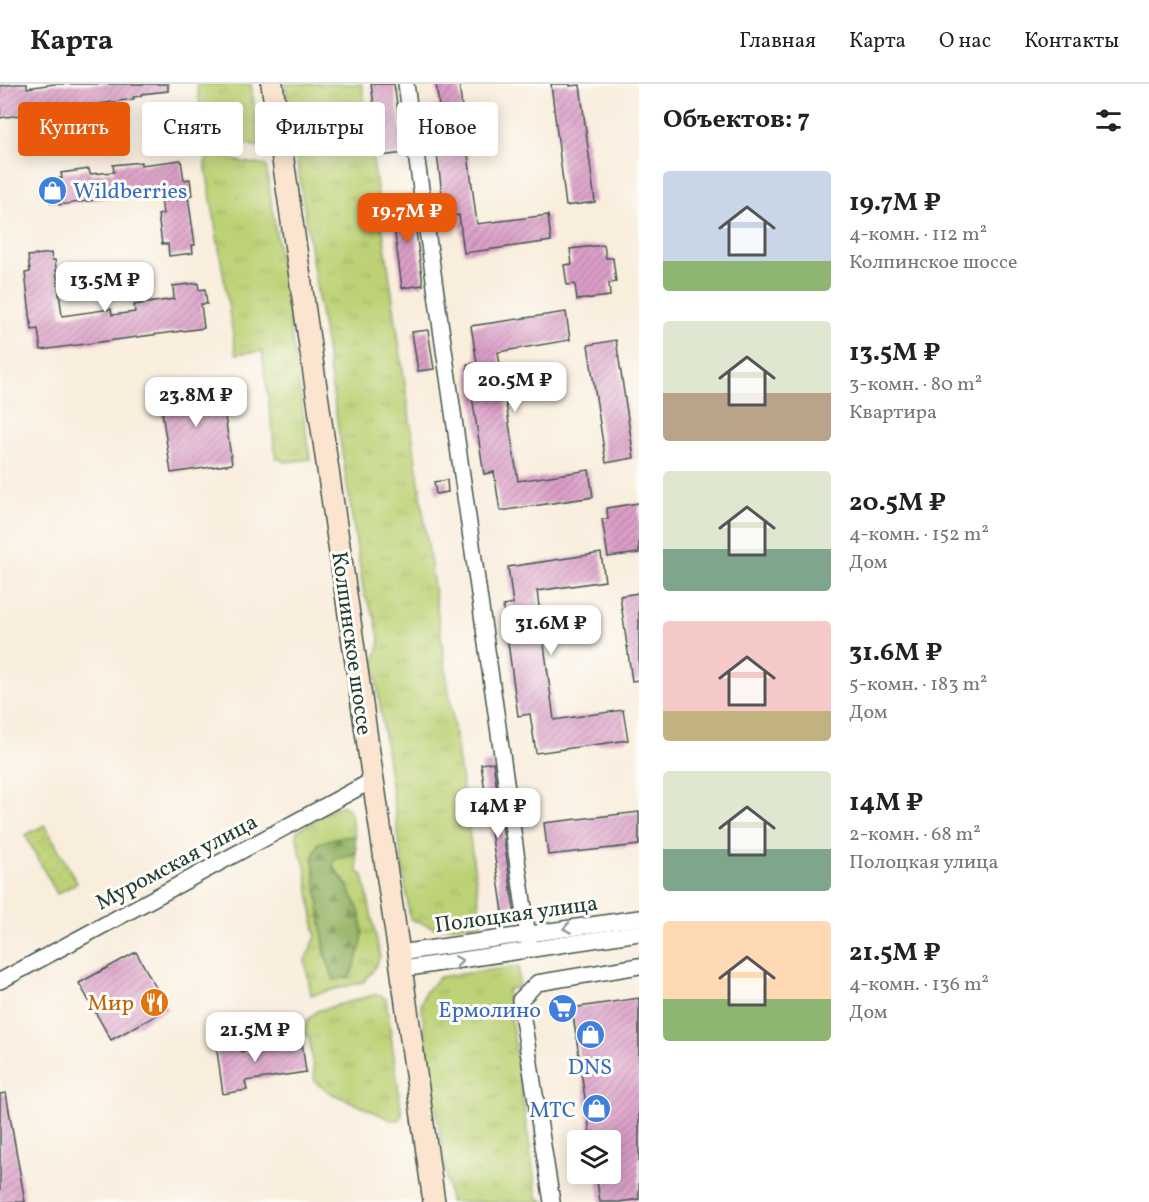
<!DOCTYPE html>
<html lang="ru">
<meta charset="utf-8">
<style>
body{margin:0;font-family:Vollkorn,serif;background:#f6f6f6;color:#222;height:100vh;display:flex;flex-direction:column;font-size:22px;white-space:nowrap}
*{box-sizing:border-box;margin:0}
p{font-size:20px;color:#767676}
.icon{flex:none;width:33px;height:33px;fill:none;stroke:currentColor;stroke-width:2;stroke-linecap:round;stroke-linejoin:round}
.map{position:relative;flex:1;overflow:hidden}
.panel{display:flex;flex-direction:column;background:#fff;width:510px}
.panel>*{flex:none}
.hud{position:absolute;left:18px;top:18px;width:531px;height:54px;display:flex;gap:12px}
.controls{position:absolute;left:567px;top:1046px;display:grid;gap:12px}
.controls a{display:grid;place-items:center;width:54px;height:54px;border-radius:6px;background:#fff;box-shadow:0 3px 15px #0003;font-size:30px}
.price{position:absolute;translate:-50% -51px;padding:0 14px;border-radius:12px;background:#fff;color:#222;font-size:20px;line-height:39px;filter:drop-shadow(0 2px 3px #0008)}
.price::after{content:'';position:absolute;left:50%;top:36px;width:18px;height:14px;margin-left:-9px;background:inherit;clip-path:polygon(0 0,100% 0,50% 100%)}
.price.on{background:#ea580c;color:#fff}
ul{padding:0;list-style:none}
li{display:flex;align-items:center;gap:18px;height:150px;padding:0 24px}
li span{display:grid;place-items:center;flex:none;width:168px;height:120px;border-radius:6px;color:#555}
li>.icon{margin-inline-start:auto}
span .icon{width:72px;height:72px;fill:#fffc;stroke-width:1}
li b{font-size:26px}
h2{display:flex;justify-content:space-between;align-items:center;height:72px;padding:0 24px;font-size:26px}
.chip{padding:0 21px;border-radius:6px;background:#fff;box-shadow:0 3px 15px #0003;font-size:21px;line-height:54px}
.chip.on{background:#ea580c;color:#fff}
header{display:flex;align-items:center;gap:36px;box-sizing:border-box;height:84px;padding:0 30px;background:#fff;border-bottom:2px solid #e0e0e0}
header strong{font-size:28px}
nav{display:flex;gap:33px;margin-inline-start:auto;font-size:21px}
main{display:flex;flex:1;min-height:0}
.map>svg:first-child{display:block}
.grass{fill:url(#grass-tufts);stroke:#6e8855;stroke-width:1.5}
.forest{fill:url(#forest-firs);stroke:#5a784e;stroke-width:1.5}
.park{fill:url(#park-dots);stroke:#6e8855;stroke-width:1.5}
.building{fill:url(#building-hatch)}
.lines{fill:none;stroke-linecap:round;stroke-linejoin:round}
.minor-casing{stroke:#40574d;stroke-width:18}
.secondary-casing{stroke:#40574d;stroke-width:24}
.minor{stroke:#fff;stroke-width:15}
.secondary{stroke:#fce5d0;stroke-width:21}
.oneway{stroke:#8f9e9a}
.labels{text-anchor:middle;stroke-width:6;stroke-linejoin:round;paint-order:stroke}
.shop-label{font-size:22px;fill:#366cbe;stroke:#fdfcf7;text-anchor:end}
.street-label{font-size:22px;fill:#1f3d34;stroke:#fdfcf7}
.food-label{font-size:22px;fill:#c56008;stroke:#fdfcf7;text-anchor:end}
</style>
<header>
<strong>Карта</strong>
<nav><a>Главная</a><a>Карта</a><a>О нас</a><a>Контакты</a></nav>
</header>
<main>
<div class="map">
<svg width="639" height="1118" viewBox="0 0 639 1118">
<defs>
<pattern id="grass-tufts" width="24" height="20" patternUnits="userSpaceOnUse" patternTransform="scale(1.5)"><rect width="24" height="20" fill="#bdd276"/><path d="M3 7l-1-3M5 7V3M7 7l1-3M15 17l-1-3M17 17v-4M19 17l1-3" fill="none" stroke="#a2b567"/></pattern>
<pattern id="forest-firs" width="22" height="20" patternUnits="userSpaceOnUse" patternTransform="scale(1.5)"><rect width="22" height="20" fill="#96b467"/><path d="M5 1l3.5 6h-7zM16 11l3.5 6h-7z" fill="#7a9456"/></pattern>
<pattern id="park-dots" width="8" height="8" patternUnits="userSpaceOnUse" patternTransform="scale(1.5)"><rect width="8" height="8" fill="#bdd276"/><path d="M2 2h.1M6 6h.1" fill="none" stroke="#a2b567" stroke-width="1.8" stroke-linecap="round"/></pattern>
<pattern id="building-hatch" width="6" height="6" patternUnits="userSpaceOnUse" patternTransform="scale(1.5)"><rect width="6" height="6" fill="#dc9fc8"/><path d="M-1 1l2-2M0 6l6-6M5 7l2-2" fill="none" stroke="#b283a3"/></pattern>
</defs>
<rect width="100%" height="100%" fill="#fdfcf7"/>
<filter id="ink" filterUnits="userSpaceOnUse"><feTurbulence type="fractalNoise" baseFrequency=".0167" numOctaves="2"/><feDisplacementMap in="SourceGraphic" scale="12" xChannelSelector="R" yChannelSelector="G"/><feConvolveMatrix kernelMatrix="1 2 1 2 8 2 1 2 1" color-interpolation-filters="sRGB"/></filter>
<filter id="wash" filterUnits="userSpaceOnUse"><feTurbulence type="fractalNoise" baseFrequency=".008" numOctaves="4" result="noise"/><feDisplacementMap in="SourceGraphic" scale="24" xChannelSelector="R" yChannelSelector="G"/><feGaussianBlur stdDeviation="1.35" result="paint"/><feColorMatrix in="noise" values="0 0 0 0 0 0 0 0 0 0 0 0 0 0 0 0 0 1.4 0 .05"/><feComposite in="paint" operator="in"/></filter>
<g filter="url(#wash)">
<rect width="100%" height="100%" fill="#f9eddc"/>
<g class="grass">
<path d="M197,0H251L260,63C234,57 211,53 201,23C198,16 198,7 197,0Z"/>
<polygon points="285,0 362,0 482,839 435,844 410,835 374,579 380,558 375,534 364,510"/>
<polygon points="218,69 225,70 233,76 266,82 310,375 286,378 276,374 262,267 236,270 205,78 213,70"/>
<polygon points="343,722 350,727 355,752 339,753 313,774 325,869 334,896 348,802 333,782 334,776 356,769 358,788 363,791 380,873 372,888 363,898 311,911 305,876 316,853 305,781 299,766 296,748 334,723"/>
<polygon points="519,882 519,902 507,906 537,1113 545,1118 450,1118 421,920 425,908 440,893"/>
<polygon points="373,911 380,911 386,915 402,1031 399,1036 392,1036 331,1009 315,998 309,952 303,950 307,937 317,927"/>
</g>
<path class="forest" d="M355,752L356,769L334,776L333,782C348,803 366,828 362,856C360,868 354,881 350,893L334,896L325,869L313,774L318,759L339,753Z"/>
<polygon class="park" points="45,741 77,799 57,810 25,751"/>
<g id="blocks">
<g class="building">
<polygon points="16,0 27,0 27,4 54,0 168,0 168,7 141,10 141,12 133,13 134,15 0,34 0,2"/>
<polygon points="371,0 394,0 404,69 381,72"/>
<polygon points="436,0 459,0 477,140 548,131 551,157 464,169 459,131 445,133 431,23 439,22"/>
<polygon points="551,0 570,0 570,2 580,1 595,118 566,122"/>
<polygon points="181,76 184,96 190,95 192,111 188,112 195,161 192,161 193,169 169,172 168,160 162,160 158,131 163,130 160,107 59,121 59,118 51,119 48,96 62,94 61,89 89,85 90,90 114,88 113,81 141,78 141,81"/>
<polygon points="412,117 423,201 402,204 391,120"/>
<polygon points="604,161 606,174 613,174 616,198 609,199 610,212 577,216 575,200 567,201 564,181 572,180 570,165"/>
<polygon points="51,169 52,176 55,176 62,232 111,225 112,231 135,228 134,221 174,215 173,202 198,199 199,206 205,205 207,220 201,220 204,244 41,266 38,245 32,246 25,189 30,188 28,172"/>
<polygon points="566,228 570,256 498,268 518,397 589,386 593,413 500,427 494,388 484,390 467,280 477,279 471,242"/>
<polygon points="428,246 434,285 418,287 412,248"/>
<polygon points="616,256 634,374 606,379 588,261"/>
<polygon points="220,298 232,380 171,389 159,307"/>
<polygon points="447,396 448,408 436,410 434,398"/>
<polygon points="639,419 639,469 608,473 602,435 608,435 607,424"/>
<polygon points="601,469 605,497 537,507 554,636 623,626 628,656 536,669 530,630 518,632 503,522 513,520 508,483"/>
<polygon points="639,509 639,596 632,597 620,512"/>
<polygon points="493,678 515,833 504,835 481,680"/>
<polygon points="639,728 639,761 548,771 544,739"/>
<polygon points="136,868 168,925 111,956 79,899"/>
<polygon points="639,914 639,1115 619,1118 600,1118 596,1089 610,1089 610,1056 591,1056 572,924"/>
<polygon points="239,950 241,968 302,959 306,988 245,997 247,1006 223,1010 215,953"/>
<polygon points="6,1009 25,1118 0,1118 0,1010"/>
</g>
</g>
</g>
<g filter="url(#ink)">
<use href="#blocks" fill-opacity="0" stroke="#40574d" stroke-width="1.5"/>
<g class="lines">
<defs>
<g id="minor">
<polyline points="406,0 530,866"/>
<polyline points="399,869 639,834"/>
<polyline points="402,885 639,849"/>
<polyline points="0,897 373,696"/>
<polyline points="552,1118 520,916 537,899 639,882"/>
</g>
<polyline id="secondary" points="272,0 373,696 399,869 434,1118"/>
</defs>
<use href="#minor" class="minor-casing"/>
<use href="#secondary" class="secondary-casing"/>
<use href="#minor" class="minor"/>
<use href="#secondary" class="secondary"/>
</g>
<defs><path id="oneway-chevron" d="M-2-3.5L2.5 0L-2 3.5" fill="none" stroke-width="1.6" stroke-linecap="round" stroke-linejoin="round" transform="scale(1.5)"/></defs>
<g class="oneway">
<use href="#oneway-chevron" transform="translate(567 844) rotate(171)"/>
<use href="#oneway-chevron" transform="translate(459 877) rotate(-9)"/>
</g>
</g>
<defs>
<symbol id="shop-disc" viewBox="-11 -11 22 22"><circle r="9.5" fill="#3f7fe0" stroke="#fdfcf7"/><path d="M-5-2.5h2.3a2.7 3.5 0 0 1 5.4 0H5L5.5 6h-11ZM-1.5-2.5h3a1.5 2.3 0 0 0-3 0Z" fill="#fff"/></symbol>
<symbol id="restaurant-disc" viewBox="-11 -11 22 22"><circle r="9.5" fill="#e8710a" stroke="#fdfcf7"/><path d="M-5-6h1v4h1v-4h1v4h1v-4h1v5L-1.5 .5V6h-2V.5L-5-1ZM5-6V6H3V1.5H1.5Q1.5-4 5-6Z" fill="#fff"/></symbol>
<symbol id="supermarket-disc" viewBox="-11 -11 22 22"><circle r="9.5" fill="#3f7fe0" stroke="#fdfcf7"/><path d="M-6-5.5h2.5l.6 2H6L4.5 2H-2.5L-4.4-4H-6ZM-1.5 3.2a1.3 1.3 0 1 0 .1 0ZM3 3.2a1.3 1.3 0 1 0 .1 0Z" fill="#fff"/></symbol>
</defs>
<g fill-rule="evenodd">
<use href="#shop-disc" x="36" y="90" width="33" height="33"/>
<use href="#restaurant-disc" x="138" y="902" width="33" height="33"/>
<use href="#supermarket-disc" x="546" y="908" width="33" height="33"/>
<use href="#shop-disc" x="574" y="934" width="33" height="33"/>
<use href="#shop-disc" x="580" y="1008" width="33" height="33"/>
</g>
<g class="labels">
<g class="shop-label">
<text x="73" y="114" text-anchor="start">Wildberries</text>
<text x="541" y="933">Ермолино</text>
<text x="590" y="990" text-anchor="middle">DNS</text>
<text x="576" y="1033">МТС</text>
</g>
<g class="street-label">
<text transform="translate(353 559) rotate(82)" y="8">Колпинское шоссе</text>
<text transform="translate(176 777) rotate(-28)" y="8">Муромская улица</text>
<text transform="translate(516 829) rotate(-8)" y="8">Полоцкая улица</text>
</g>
<g class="food-label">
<text x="134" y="926">Мир</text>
</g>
</g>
</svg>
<div class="controls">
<a><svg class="icon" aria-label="layers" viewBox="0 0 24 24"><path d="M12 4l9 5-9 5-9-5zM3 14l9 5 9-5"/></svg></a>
</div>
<b class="price on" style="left:407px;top:160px">19.7M ₽</b>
<b class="price" style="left:105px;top:229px">13.5M ₽</b>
<b class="price" style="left:515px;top:329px">20.5M ₽</b>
<b class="price" style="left:196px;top:344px">23.8M ₽</b>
<b class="price" style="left:551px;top:572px">31.6M ₽</b>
<b class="price" style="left:498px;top:755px">14M ₽</b>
<b class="price" style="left:255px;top:979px">21.5M ₽</b>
<div class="hud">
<a class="chip on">Купить</a>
<a class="chip">Снять</a>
<a class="chip">Фильтры</a>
<a class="chip">Новое</a>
</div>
</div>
<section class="panel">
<h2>Объектов: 7<svg class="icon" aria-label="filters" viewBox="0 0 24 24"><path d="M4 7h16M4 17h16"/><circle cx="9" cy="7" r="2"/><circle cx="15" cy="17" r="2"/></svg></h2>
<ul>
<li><span style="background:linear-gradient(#c9d6e8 75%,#8fb573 0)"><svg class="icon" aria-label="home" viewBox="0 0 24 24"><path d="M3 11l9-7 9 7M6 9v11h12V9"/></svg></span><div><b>19.7M ₽</b><p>4-комн. · 112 m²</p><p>Колпинское шоссе</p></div></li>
<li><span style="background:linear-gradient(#dfe7d0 60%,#b9a48a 0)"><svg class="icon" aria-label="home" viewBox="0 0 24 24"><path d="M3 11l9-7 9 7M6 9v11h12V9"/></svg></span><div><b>13.5M ₽</b><p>3-комн. · 80 m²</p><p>Квартира</p></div></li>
<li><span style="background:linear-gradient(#dfe7d0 65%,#7fa58c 0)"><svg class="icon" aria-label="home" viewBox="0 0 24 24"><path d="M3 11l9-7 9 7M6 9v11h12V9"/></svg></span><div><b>20.5M ₽</b><p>4-комн. · 152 m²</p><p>Дом</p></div></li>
<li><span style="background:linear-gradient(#f6c9c9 75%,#c2b280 0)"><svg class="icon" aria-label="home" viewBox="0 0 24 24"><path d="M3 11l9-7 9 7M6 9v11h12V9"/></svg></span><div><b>31.6M ₽</b><p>5-комн. · 183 m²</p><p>Дом</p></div></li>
<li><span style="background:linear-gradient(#dfe7d0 65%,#7fa58c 0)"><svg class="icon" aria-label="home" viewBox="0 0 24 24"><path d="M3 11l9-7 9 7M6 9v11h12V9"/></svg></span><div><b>14M ₽</b><p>2-комн. · 68 m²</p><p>Полоцкая улица</p></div></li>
<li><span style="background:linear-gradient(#ffd9b3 65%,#8fb573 0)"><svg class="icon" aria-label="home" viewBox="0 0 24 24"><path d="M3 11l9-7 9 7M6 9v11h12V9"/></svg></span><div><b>21.5M ₽</b><p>4-комн. · 136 m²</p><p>Дом</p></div></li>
</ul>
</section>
</main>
